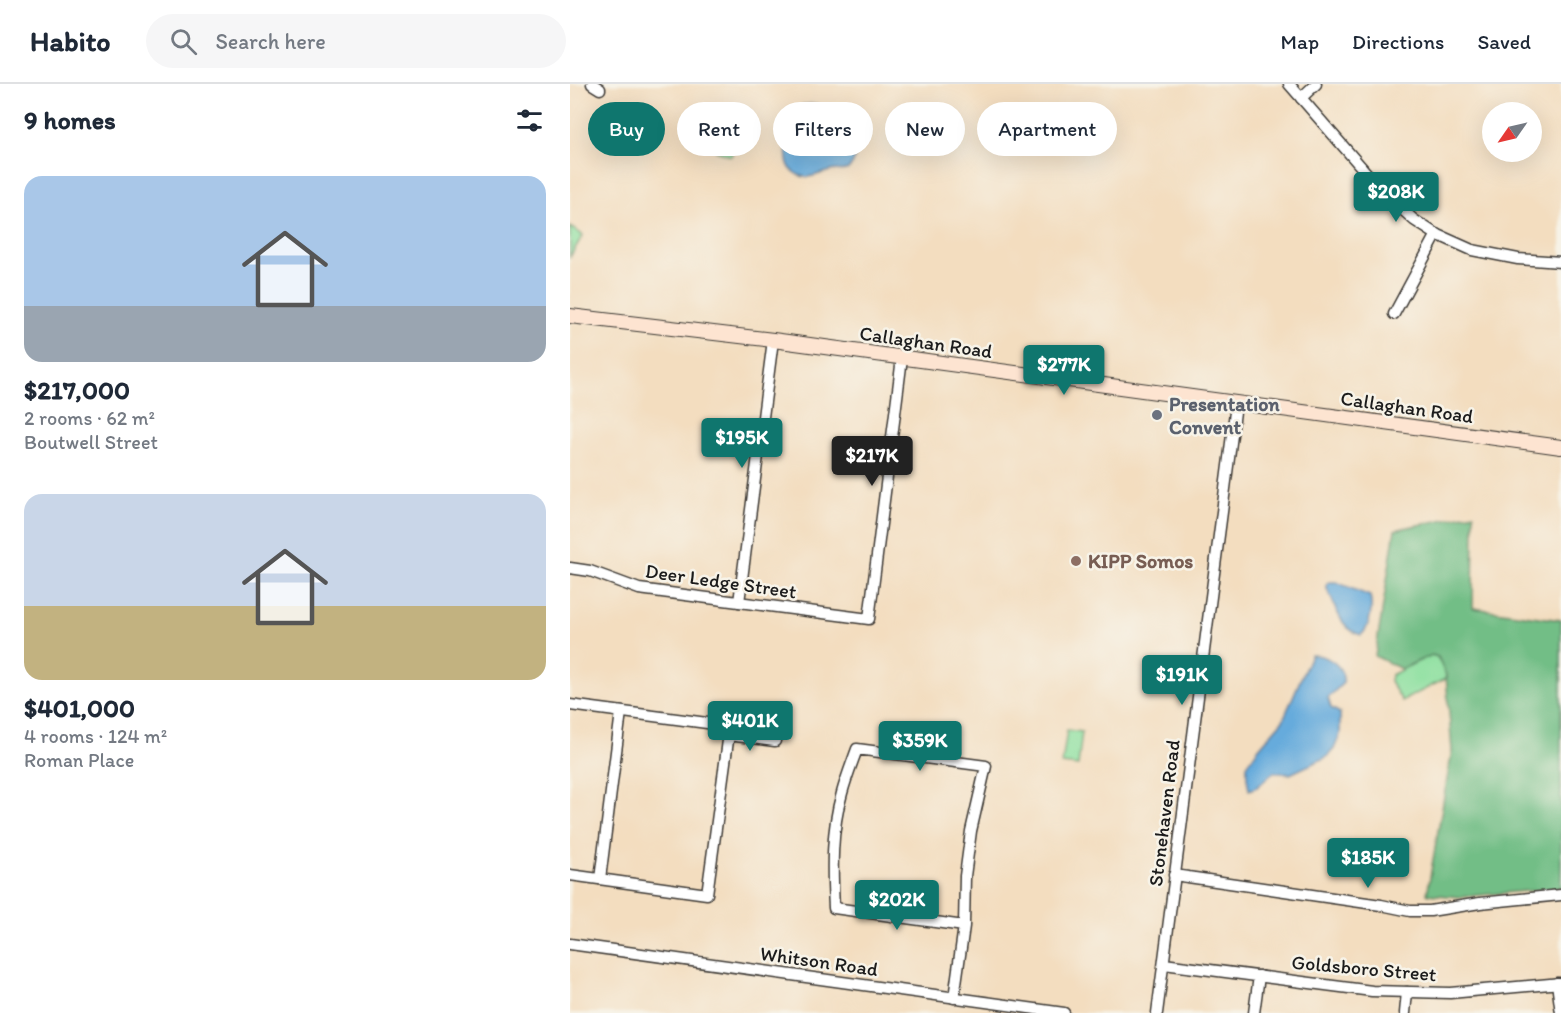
<!DOCTYPE html>
<meta charset="utf-8">
<style>
body{margin:0;font-family:Itim,sans-serif;background:#f6f6f7;color:#1f2937;height:100vh;display:flex;flex-direction:column;font-size:22px;white-space:nowrap}
*{box-sizing:border-box;margin:0}
p{font-size:20px;color:#747a83}
.icon{flex:none;width:33px;height:33px;fill:none;stroke:currentColor;stroke-width:2;stroke-linecap:round;stroke-linejoin:round}
.map{position:relative;flex:1;overflow:hidden}
.panel{display:flex;flex-direction:column;background:#fff;width:570px}
.panel>*{flex:none}
.top-card{position:absolute;left:18px;top:18px;width:570px;height:54px;display:flex;gap:12px}
.needle{width:39px;rotate:236deg}
.buttons{position:absolute;left:912px;top:18px;display:grid;gap:12px}
.buttons a{display:grid;place-items:center;width:60px;height:60px;border-radius:50%;background:#fff;box-shadow:0 6px 24px #0002;font-size:30px}
.price{position:absolute;translate:-50% -51px;padding:0 14px;border-radius:6px;background:#0f766e;color:#fff;font-size:20px;line-height:39px;filter:drop-shadow(0 2px 3px #0008)}
.price::after{content:'';position:absolute;left:50%;top:36px;width:18px;height:14px;margin-left:-9px;background:inherit;clip-path:polygon(0 0,100% 0,50% 100%)}
.price.current{background:#222;color:#fff}
ul{padding:0;list-style:none}
li{display:grid;align-content:center;gap:12px;height:318px;padding:0 24px}
li span{display:grid;place-items:center;height:186px;border-radius:18px;color:#555}
li>.icon{margin-inline-start:auto}
span .icon{width:108px;height:108px;fill:#fffc;stroke-width:1}
li b{font-size:26px}
h2{display:flex;justify-content:space-between;align-items:center;height:72px;padding:0 24px;font-size:26px}
.pill{padding:0 21px;border-radius:27px;background:#fff;box-shadow:0 6px 24px #0002;font-size:21px;line-height:54px}
.pill.current{background:#0f766e;color:#fff}
header{display:flex;align-items:center;gap:36px;box-sizing:border-box;height:84px;padding:0 30px;background:#fff;border-bottom:2px solid #e0e1e3}
header strong{font-size:28px}
nav{display:flex;gap:33px;margin-inline-start:auto;font-size:21px}
.search{width:420px;height:54px;background:#f6f6f7;display:flex;align-items:center;gap:15px;box-sizing:border-box;padding:0 21px;border-radius:33px;color:#747a83;font-size:22px}
main{display:flex;flex:1;min-height:0}
.map>svg:first-child{display:block}
.green{fill:#8ee0a0;stroke:#557e5e;stroke-width:1.5}
.forest{fill:#72be86;stroke:#476d51;stroke-width:1.5}
.water{fill:#66abdc;stroke:#41647c;stroke-width:1.5}
.lines{fill:none;stroke-linecap:round;stroke-linejoin:round}
.minor-casing{stroke:#3c3934;stroke-width:13}
.secondary-casing{stroke:#3c3934;stroke-width:16}
.minor{stroke:#fff;stroke-width:10}
.secondary{stroke:#fde4d1;stroke-width:14}
.worship-dot{fill:#6b7280;stroke:#f7f3e8;stroke-width:2}
.education-dot{fill:#8d6e63;stroke:#f7f3e8;stroke-width:2}
.labels{text-anchor:middle;stroke-width:5;stroke-linejoin:round;paint-order:stroke}
.street-label{font-size:20px;fill:#1c1c1c;stroke:#f7f3e8}
.worship-label{font-size:20px;font-weight:bold;fill:#5b616d;stroke:#f7f3e8;text-anchor:start}
.education-label{font-size:20px;font-weight:bold;fill:#785e54;stroke:#f7f3e8;text-anchor:start}
</style>
<header>
<strong>Habito</strong>
<div class="search"><svg class="icon" aria-label="search" viewBox="0 0 24 24"><circle cx="10" cy="10" r="6"/><path d="M15 15l6 6"/></svg>Search here</div>
<nav><a>Map</a><a>Directions</a><a>Saved</a></nav>
</header>
<main>
<section class="panel">
<h2>9 homes<svg class="icon" aria-label="filters" viewBox="0 0 24 24"><path d="M4 7h16M4 17h16"/><circle cx="9" cy="7" r="2"/><circle cx="15" cy="17" r="2"/></svg></h2>
<ul>
<li><span style="background:linear-gradient(#a9c7e8 70%,#9aa5b1 0)"><svg class="icon" aria-label="home" viewBox="0 0 24 24"><path d="M3 11l9-7 9 7M6 9v11h12V9"/></svg></span><div><b>$217,000</b><p>2 rooms · 62 m²</p><p>Boutwell Street</p></div></li>
<li><span style="background:linear-gradient(#c9d6e8 60%,#c2b280 0)"><svg class="icon" aria-label="home" viewBox="0 0 24 24"><path d="M3 11l9-7 9 7M6 9v11h12V9"/></svg></span><div><b>$401,000</b><p>4 rooms · 124 m²</p><p>Roman Place</p></div></li>
</ul>
</section>
<div class="map">
<svg width="991" height="929" viewBox="0 0 991 929">
<rect width="100%" height="100%" fill="#f7f3e8"/>
<filter id="ink" filterUnits="userSpaceOnUse"><feTurbulence type="fractalNoise" baseFrequency=".0167" numOctaves="2"/><feDisplacementMap in="SourceGraphic" scale="12" xChannelSelector="R" yChannelSelector="G"/><feConvolveMatrix kernelMatrix="1 2 1 2 8 2 1 2 1" color-interpolation-filters="sRGB"/></filter>
<filter id="wash" filterUnits="userSpaceOnUse"><feTurbulence type="fractalNoise" baseFrequency=".008" numOctaves="4" result="noise"/><feDisplacementMap in="SourceGraphic" scale="24" xChannelSelector="R" yChannelSelector="G"/><feGaussianBlur stdDeviation="1.35" result="paint"/><feColorMatrix in="noise" values="0 0 0 0 0 0 0 0 0 0 0 0 0 0 0 0 0 1.4 0 .05"/><feComposite in="paint" operator="in"/></filter>
<g filter="url(#wash)">
<rect width="100%" height="100%" fill="#f3ddbf"/>
<g class="green">
<polygon points="159,34 174,40 161,72 146,67"/>
<polygon points="0,143 13,151 0,173"/>
<polygon points="861,571 867,573 876,591 875,595 832,617 820,597 821,591"/>
<polygon points="497,646 512,648 508,682 492,680"/>
</g>
<polygon class="forest" points="904,429 903,524 991,536 991,804 889,813 857,810 882,667 876,591 868,573 862,571 831,585 805,572 825,446"/>
<g class="water">
<path d="M246,20C263,28 268,37 278,52C284,60 289,77 278,85C273,88 265,85 260,87C250,89 239,96 229,91C205,82 221,35 232,21Z"/>
<path d="M760,498H766L800,512C803,523 800,544 791,551C769,545 767,523 757,505V500Z"/>
<path d="M741,571C757,570 775,582 773,599L758,614L761,624L770,629V650L764,665L757,673L720,690L704,688L687,703L679,706L677,694V681L688,665L713,636Z"/>
</g>
</g>
<g filter="url(#ink)">
<g class="lines">
<defs>
<g id="minor">
<polyline points="22,0 30,5"/>
<polyline points="719,0 813,108 844,136 864,149 902,166 948,175 991,178"/>
<polyline points="731,14 746,0"/>
<polyline points="824,230 867,150"/>
<polyline points="0,484 20,487 69,505 299,535 332,274"/>
<polyline points="169,518 203,256"/>
<polyline points="0,621 160,642 137,810 0,791"/>
<polyline points="158,651 205,657"/>
<polyline points="604,791 811,821 840,827 860,827 910,819 991,811"/>
<polyline points="30,795 51,628"/>
<polyline points="0,860 494,929"/>
<polyline points="594,880 802,907 880,909 991,899"/>
<polyline points="987,899 991,929"/>
<path d="M384,914L394,842L395,792L401,747L416,682L287,665C282,679 276,694 272,709C261,747 262,785 264,824L394,842"/>
<polyline points="587,929 666,320"/>
<polyline points="684,929 689,892"/>
<polyline points="835,929 837,908"/>
</g>
<polyline id="secondary" points="0,232 203,256 991,363"/>
</defs>
<use href="#minor" class="minor-casing"/>
<use href="#secondary" class="secondary-casing"/>
<use href="#minor" class="minor"/>
<use href="#secondary" class="secondary"/>
</g>
</g>
<circle class="worship-dot" cx="587" cy="331" r="6"/>
<circle class="education-dot" cx="506" cy="477" r="6"/>
<g class="labels">
<g class="street-label">
<text transform="translate(356 258) rotate(8)" y="7">Callaghan Road</text>
<text transform="translate(837 323) rotate(8)" y="7">Callaghan Road</text>
<text transform="translate(151 497) rotate(8)" y="7">Deer Ledge Street</text>
<text transform="translate(594 729) rotate(-83)" y="7">Stonehaven Road</text>
<text transform="translate(249 877) rotate(8)" y="7">Whitson Road</text>
<text transform="translate(794 884) rotate(5)" y="7">Goldsboro Street</text>
</g>
<g class="worship-label">
<text x="599" y="327">Presentation<tspan x="599" dy="23">Convent</tspan></text>
</g>
<g class="education-label">
<text x="518" y="484">KIPP Somos</text>
</g>
</g>
</svg>
<div class="buttons">
<a><svg class="needle" viewBox="-14 -14 28 28"><path d="M0-13l5 13h-10z" fill="#e53935"/><path d="M0 13l5-13h-10z" fill="#747a83"/></svg></a>
</div>
<b class="price" style="left:826px;top:139px">$208K</b>
<b class="price" style="left:494px;top:312px">$277K</b>
<b class="price" style="left:172px;top:385px">$195K</b>
<b class="price current" style="left:302px;top:403px">$217K</b>
<b class="price" style="left:612px;top:622px">$191K</b>
<b class="price" style="left:180px;top:668px">$401K</b>
<b class="price" style="left:350px;top:688px">$359K</b>
<b class="price" style="left:798px;top:805px">$185K</b>
<b class="price" style="left:327px;top:847px">$202K</b>
<div class="top-card">
<a class="pill current">Buy</a>
<a class="pill">Rent</a>
<a class="pill">Filters</a>
<a class="pill">New</a>
<a class="pill">Apartment</a>
</div>
</div>
</main>
